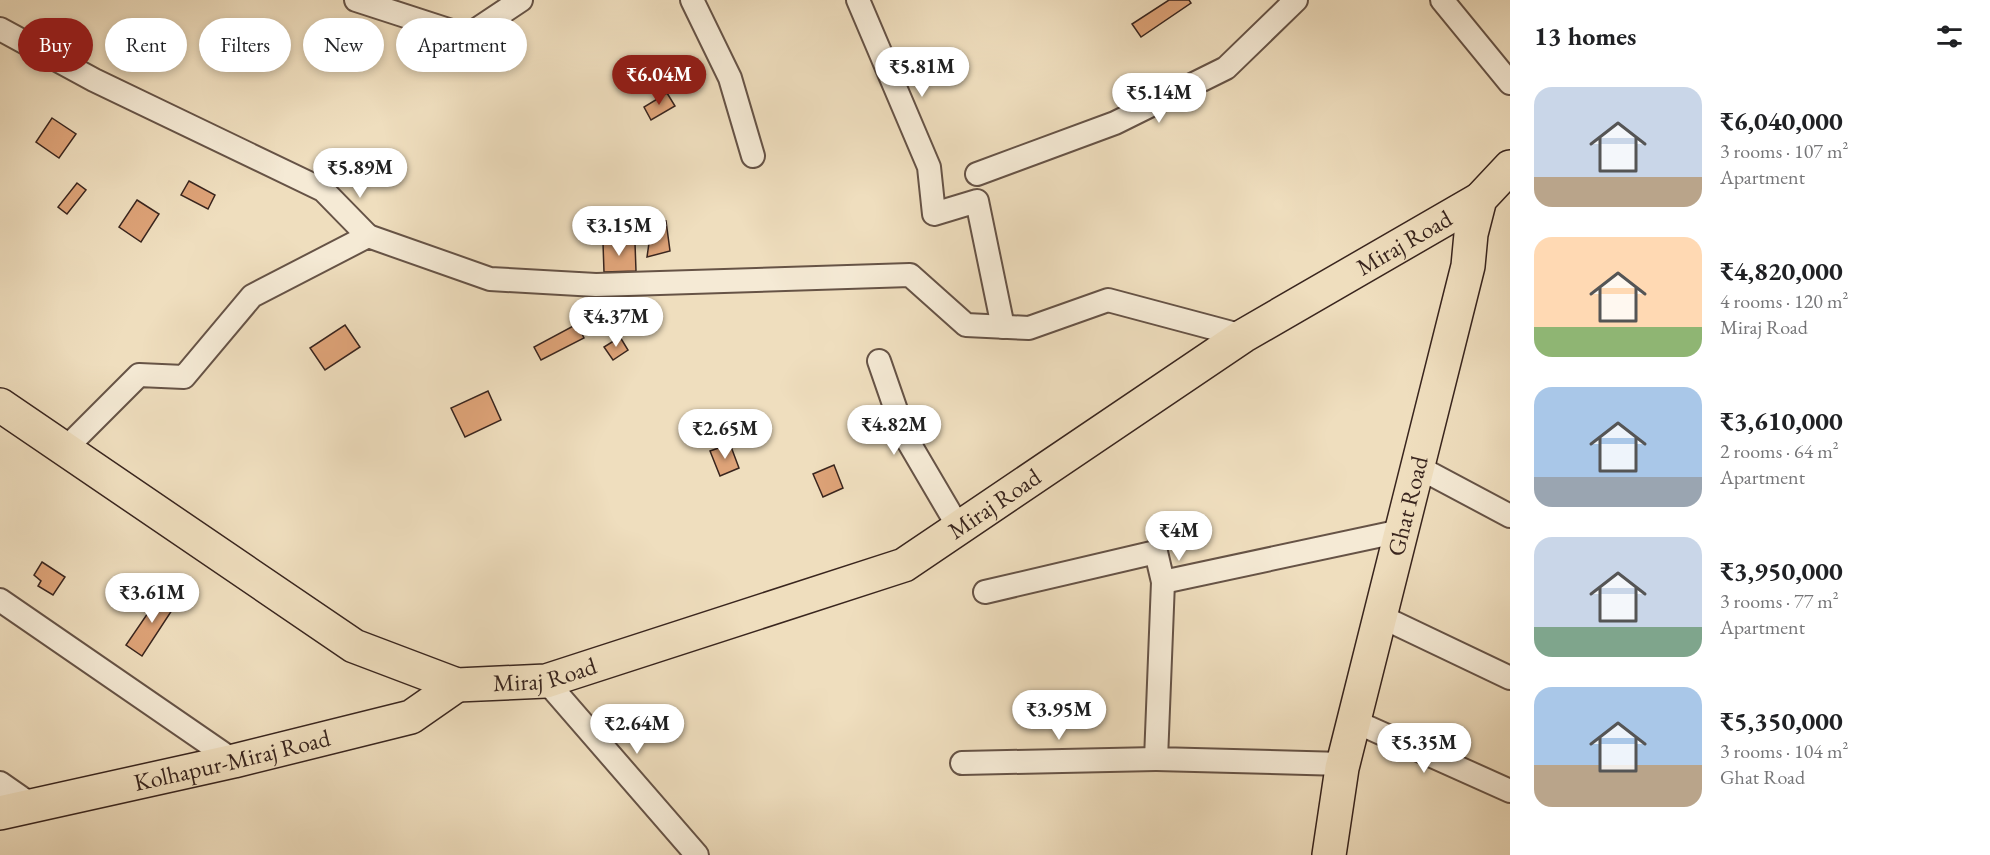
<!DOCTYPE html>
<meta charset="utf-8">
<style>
body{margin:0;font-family:"EB Garamond",serif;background:#f6f6f6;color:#202124;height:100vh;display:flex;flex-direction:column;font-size:22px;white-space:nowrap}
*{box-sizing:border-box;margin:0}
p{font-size:20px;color:#757577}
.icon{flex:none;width:33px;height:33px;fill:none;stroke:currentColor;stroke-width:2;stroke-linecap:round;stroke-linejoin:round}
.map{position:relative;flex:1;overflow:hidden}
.details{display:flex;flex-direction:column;background:#fff;width:480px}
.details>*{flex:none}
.banner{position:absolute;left:18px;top:18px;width:570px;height:54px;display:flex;gap:12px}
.price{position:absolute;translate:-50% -51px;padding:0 14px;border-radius:21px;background:#fff;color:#222;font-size:20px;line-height:39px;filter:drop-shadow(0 2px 3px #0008)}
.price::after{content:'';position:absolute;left:50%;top:36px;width:18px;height:14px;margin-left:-9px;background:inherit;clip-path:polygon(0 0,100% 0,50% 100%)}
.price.current{background:#8f2418;color:#fff}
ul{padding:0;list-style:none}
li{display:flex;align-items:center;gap:18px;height:150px;padding:0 24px}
li span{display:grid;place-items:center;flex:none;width:168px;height:120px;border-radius:18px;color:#555}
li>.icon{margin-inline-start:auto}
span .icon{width:72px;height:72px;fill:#fffc;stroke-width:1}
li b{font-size:26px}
h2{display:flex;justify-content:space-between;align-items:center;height:72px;padding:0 24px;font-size:26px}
.pill{padding:0 21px;border-radius:27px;background:#fff;box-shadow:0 3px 9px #0003;font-size:21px;line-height:54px}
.pill.current{background:#8f2418;color:#fff}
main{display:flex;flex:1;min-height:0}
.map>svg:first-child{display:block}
.building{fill:#dea378;stroke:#39251e;stroke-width:1.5}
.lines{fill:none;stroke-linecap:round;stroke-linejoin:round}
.minor-casing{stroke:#665346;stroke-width:26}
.primary-casing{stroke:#39251e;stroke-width:36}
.minor{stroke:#f5ead5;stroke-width:22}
.primary{stroke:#efdebe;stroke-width:33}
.labels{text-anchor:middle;stroke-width:4.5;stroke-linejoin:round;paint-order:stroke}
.street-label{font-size:24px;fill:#39251e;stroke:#f5ead5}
</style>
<main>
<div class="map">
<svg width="1510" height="855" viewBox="0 0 1510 855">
<rect width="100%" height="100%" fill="#efdebe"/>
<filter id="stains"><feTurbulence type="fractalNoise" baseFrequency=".00333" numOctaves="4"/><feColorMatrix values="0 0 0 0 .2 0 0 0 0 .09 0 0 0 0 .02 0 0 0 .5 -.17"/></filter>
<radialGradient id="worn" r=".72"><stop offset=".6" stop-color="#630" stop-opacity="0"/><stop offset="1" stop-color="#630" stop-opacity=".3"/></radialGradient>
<g class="building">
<polygon points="1169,0 1189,0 1191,3 1141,37 1132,24"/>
<polygon points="667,93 675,106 651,120 644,107"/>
<polygon points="52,118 76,134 59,158 36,142"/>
<polygon points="189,181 215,195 208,209 181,195"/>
<polygon points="77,183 86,190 67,214 58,207"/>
<polygon points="137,200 159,214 141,242 119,227"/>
<polygon points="666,221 670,251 647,257 650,236 642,235 641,228"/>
<polygon points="603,243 635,243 636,271 604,272"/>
<polygon points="577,324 584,338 541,360 534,347"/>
<polygon points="345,325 360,347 325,370 310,348"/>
<polygon points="620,337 628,350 613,360 604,347"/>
<polygon points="488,391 501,420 465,437 451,408"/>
<polygon points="730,444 739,468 720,476 710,451"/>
<polygon points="834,465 843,488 823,497 813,474"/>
<polygon points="42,562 65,577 53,595 38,586 41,581 34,575"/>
<polygon points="163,591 178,601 142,656 126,645"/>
</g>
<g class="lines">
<defs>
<g id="minor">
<polyline points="356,0 467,36 521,0"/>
<polyline points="692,0 730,78 753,156"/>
<polyline points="858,0 929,167 934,214 977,201 1003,327"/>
<polyline points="1442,0 1510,83"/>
<polyline points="0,29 94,80 323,190 368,236"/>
<polyline points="977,174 1115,123 1226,68 1296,0"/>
<polyline points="879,361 905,436 959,528"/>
<polyline points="65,449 139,375 184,377 252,296 368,236 490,279 596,285 910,275 966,325 1029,328 1108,300 1243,336"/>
<polyline points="1418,467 1510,516"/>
<polyline points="1163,582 1401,531"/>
<polyline points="985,592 1156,552 1163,582 1156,759 1343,764"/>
<polyline points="0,600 234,761"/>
<polyline points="1380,616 1510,678"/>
<polyline points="546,681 697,855"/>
<polyline points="1354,721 1510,791"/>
<polyline points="962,763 1156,759"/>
<polyline points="0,783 33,806"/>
</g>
<g id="primary">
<path id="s1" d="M0,405L354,646L457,685L546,681L904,565L1243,336L1480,199"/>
<path id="s2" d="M0,813L234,761L411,717L457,685"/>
<path id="s3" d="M1329,855L1342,768L1468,266L1471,234L1480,199L1510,167"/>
</g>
</defs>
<use href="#minor" class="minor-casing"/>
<use href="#primary" class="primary-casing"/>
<use href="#minor" class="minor"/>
<use href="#primary" class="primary"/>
</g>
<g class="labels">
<g class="street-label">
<text dy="8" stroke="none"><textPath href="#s1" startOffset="1599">Miraj Road</textPath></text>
<text dy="8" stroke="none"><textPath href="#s1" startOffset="1113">Miraj Road</textPath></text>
<text dy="8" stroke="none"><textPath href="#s3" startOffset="358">Ghat Road</textPath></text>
<text dy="8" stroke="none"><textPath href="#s1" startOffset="627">Miraj Road</textPath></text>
<text dy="8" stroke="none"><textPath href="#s2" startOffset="238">Kolhapur-Miraj Road</textPath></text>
</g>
</g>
<rect width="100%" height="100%" filter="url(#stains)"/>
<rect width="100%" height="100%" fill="url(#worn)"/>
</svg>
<b class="price" style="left:922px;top:98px">₹5.81M</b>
<b class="price current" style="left:659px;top:106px">₹6.04M</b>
<b class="price" style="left:1159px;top:124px">₹5.14M</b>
<b class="price" style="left:360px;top:199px">₹5.89M</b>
<b class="price" style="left:619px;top:257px">₹3.15M</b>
<b class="price" style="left:616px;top:348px">₹4.37M</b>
<b class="price" style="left:894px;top:456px">₹4.82M</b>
<b class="price" style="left:725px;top:460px">₹2.65M</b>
<b class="price" style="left:1179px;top:562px">₹4M</b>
<b class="price" style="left:152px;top:624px">₹3.61M</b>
<b class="price" style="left:1059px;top:741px">₹3.95M</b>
<b class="price" style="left:637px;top:755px">₹2.64M</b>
<b class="price" style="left:1424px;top:774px">₹5.35M</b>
<div class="banner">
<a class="pill current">Buy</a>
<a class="pill">Rent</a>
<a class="pill">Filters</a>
<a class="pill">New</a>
<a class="pill">Apartment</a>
</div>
</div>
<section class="details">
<h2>13 homes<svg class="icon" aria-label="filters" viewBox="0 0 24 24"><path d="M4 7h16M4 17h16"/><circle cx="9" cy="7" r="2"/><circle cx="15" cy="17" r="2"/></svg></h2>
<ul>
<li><span style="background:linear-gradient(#c9d6e8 75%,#b9a48a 0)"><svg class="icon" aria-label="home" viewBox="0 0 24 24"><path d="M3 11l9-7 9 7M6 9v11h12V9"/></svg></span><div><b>₹6,040,000</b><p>3 rooms · 107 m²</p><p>Apartment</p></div></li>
<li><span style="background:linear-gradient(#ffd9b3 75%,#8fb573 0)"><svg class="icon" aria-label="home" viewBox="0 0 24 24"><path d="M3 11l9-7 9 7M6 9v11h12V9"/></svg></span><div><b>₹4,820,000</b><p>4 rooms · 120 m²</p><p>Miraj Road</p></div></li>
<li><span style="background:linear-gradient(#a9c7e8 75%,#9aa5b1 0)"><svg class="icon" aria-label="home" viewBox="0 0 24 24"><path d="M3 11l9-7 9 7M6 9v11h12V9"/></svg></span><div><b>₹3,610,000</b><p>2 rooms · 64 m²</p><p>Apartment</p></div></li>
<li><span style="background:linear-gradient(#c9d6e8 75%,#7fa58c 0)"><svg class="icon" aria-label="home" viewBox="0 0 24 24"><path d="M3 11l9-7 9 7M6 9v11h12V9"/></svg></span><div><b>₹3,950,000</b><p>3 rooms · 77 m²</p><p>Apartment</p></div></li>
<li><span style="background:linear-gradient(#a9c7e8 65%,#b9a48a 0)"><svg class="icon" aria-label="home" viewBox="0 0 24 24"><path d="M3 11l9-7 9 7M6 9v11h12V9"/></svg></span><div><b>₹5,350,000</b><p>3 rooms · 104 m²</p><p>Ghat Road</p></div></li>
</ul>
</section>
</main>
